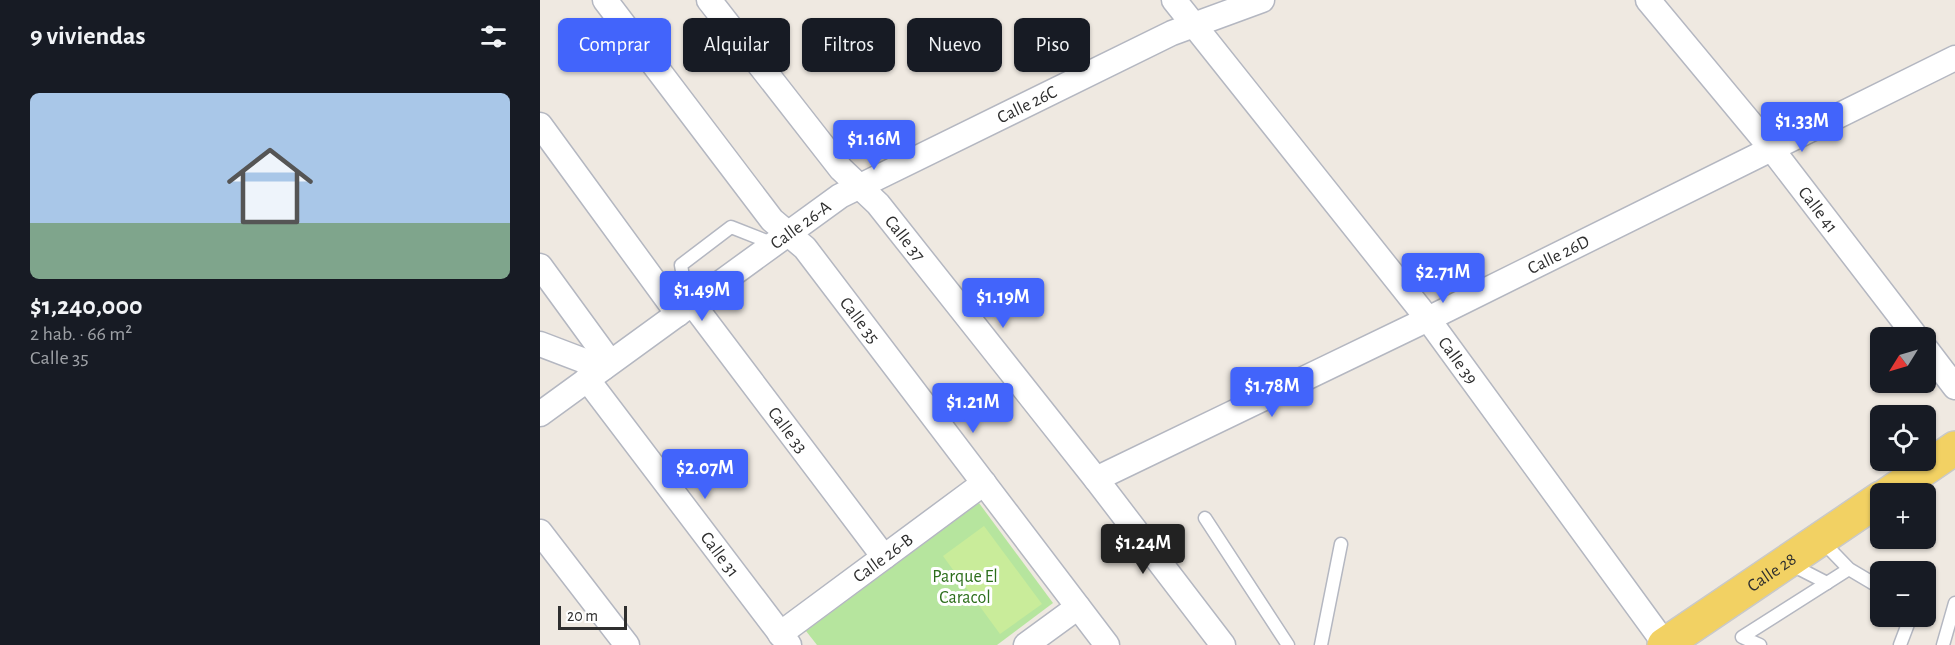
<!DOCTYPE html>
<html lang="es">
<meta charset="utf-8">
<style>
body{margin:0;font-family:"Alegreya Sans",sans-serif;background:#242831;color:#f1f3f6;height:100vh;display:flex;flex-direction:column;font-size:22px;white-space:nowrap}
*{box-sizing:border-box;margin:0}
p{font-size:20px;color:#9ea1a6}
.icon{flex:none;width:33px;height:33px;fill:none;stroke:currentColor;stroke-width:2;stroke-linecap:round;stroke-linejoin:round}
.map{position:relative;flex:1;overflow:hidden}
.details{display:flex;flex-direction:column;background:#171b24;width:540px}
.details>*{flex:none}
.hud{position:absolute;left:18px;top:18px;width:570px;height:54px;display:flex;gap:12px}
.needle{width:39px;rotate:233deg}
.controls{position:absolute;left:1330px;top:327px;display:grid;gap:12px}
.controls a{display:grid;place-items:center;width:66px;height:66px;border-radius:9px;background:#171b24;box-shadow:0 2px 4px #0004;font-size:30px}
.scale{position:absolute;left:18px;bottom:15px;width:69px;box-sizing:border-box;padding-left:6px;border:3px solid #2e2e2e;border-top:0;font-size:16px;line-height:21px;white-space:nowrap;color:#2e2e2e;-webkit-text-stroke:4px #fff;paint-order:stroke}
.price{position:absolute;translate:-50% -51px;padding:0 14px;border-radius:6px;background:#4264fb;color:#fff;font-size:20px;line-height:39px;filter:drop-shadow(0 2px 3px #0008)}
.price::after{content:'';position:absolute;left:50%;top:36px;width:18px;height:14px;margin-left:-9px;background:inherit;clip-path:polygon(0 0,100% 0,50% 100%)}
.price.active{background:#222;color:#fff}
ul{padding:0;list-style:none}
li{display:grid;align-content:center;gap:12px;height:318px;padding:0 30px}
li+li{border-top:2px solid #363941}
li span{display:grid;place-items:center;height:186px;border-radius:9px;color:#555}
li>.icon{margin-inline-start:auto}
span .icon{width:108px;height:108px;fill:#fffc;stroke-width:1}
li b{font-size:26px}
h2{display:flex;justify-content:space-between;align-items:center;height:72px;padding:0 30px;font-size:26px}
.pill{padding:0 21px;border-radius:9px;background:#171b24;box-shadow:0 2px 4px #0004;font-size:21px;line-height:54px}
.pill.active{background:#4264fb;color:#fff}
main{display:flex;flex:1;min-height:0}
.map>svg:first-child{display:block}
.green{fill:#b6e59e}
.pitch{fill:#c9ec9a}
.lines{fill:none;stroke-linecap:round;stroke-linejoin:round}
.lane-casing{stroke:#b4b7c1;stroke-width:15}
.street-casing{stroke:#b4b7c1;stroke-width:27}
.primary-casing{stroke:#c9c9c9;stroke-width:36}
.lane{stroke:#fff;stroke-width:12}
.street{stroke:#fff;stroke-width:24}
.primary{stroke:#f2d163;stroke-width:33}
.labels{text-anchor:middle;stroke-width:6;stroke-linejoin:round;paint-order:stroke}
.street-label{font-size:18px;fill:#2e2e2e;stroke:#fff}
.park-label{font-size:18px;fill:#2c6e1b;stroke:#fff}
</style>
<main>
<section class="details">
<h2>9 viviendas<svg class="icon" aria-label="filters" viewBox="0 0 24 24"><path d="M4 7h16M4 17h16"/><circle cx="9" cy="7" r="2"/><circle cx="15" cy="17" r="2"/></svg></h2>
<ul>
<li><span style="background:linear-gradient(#a9c7e8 70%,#7fa58c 0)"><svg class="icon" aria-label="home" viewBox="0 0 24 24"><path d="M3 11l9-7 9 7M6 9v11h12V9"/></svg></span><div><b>$1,240,000</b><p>2 hab. · 66 m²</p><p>Calle 35</p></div></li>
</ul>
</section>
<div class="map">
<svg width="1415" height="645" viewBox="0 0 1415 645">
<rect width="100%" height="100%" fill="#efe9e1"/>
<polygon class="green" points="439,503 513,603 457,645 277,645 266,631"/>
<polygon class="pitch" points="444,526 502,604 460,634 403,556"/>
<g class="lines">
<defs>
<g id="lane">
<polyline points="148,306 141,265 191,227 234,244"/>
<polyline points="665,518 748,645"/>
<polyline points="1281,540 1309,569 1341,588"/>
<polyline points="1250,564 1287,583"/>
<polyline points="781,645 801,544"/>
<polyline points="1220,645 1202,637 1309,569"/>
<polyline points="1360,645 1371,616"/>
<polyline points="1403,645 1415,603"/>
</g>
<g id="street">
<path id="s1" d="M65,0L232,220L265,248L567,645"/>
<path id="s2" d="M169,0L301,169L338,204L556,479L683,645"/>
<path id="s3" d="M634,0L888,319L1125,644"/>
<path id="s4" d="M1108,0L1231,148L1377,338"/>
<polyline points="0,125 138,314"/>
<polyline points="0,266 70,362"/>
<path id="s5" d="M152,303L344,557"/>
<polyline points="0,344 63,368"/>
<polyline points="1386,349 1415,387"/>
<path id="s6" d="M47,379L249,645"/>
<path id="s7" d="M0,414L300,196L632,33L722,0"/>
<path id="s8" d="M556,479L888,319L1415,58"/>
<polyline points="0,532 87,645"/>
<path id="s9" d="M240,634L444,483"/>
<polyline points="486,645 538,607"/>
</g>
<g id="primary">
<polyline points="1348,494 1415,448"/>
<path id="s10" d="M1124,645L1341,498"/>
</g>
</defs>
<use href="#lane" class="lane-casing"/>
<use href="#street" class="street-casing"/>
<use href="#primary" class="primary-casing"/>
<use href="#lane" class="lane"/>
<use href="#street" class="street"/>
<use href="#primary" class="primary"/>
</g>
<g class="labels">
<g class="street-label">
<text dy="6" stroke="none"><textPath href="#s7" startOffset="579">Calle 26C</textPath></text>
<text dy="6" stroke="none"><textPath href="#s4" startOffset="270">Calle 41</textPath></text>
<text dy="6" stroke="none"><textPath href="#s7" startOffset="322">Calle 26-A</textPath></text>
<text dy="6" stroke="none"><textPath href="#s2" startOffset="309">Calle 37</textPath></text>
<text dy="6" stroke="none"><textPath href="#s8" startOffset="514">Calle 26D</textPath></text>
<text dy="6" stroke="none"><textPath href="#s1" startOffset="410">Calle 35</textPath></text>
<text dy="6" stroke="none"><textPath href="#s3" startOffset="459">Calle 39</textPath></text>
<text dy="6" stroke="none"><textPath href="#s5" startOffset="159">Calle 33</textPath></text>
<text dy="6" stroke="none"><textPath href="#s6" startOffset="220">Calle 31</textPath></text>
<text dy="6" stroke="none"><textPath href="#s9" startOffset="128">Calle 26-B</textPath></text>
<text dy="6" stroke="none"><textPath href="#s10" startOffset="130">Calle 28</textPath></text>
</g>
<g class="park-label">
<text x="425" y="582">Parque El<tspan x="425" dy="21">Caracol</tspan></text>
</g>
</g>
</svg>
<div class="controls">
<a><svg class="needle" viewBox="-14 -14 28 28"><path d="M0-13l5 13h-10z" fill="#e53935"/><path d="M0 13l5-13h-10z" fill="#9ea1a6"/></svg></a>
<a><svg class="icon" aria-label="locate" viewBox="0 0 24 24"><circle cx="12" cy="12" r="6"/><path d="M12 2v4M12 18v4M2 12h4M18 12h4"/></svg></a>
<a>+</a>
<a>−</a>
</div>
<div class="scale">20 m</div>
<b class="price" style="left:1262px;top:153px">$1.33M</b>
<b class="price" style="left:334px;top:171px">$1.16M</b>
<b class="price" style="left:903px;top:304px">$2.71M</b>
<b class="price" style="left:162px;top:322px">$1.49M</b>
<b class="price" style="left:463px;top:329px">$1.19M</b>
<b class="price" style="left:732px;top:418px">$1.78M</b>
<b class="price" style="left:433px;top:434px">$1.21M</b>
<b class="price" style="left:165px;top:500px">$2.07M</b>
<b class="price active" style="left:603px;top:575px">$1.24M</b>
<div class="hud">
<a class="pill active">Comprar</a>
<a class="pill">Alquilar</a>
<a class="pill">Filtros</a>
<a class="pill">Nuevo</a>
<a class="pill">Piso</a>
</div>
</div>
</main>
